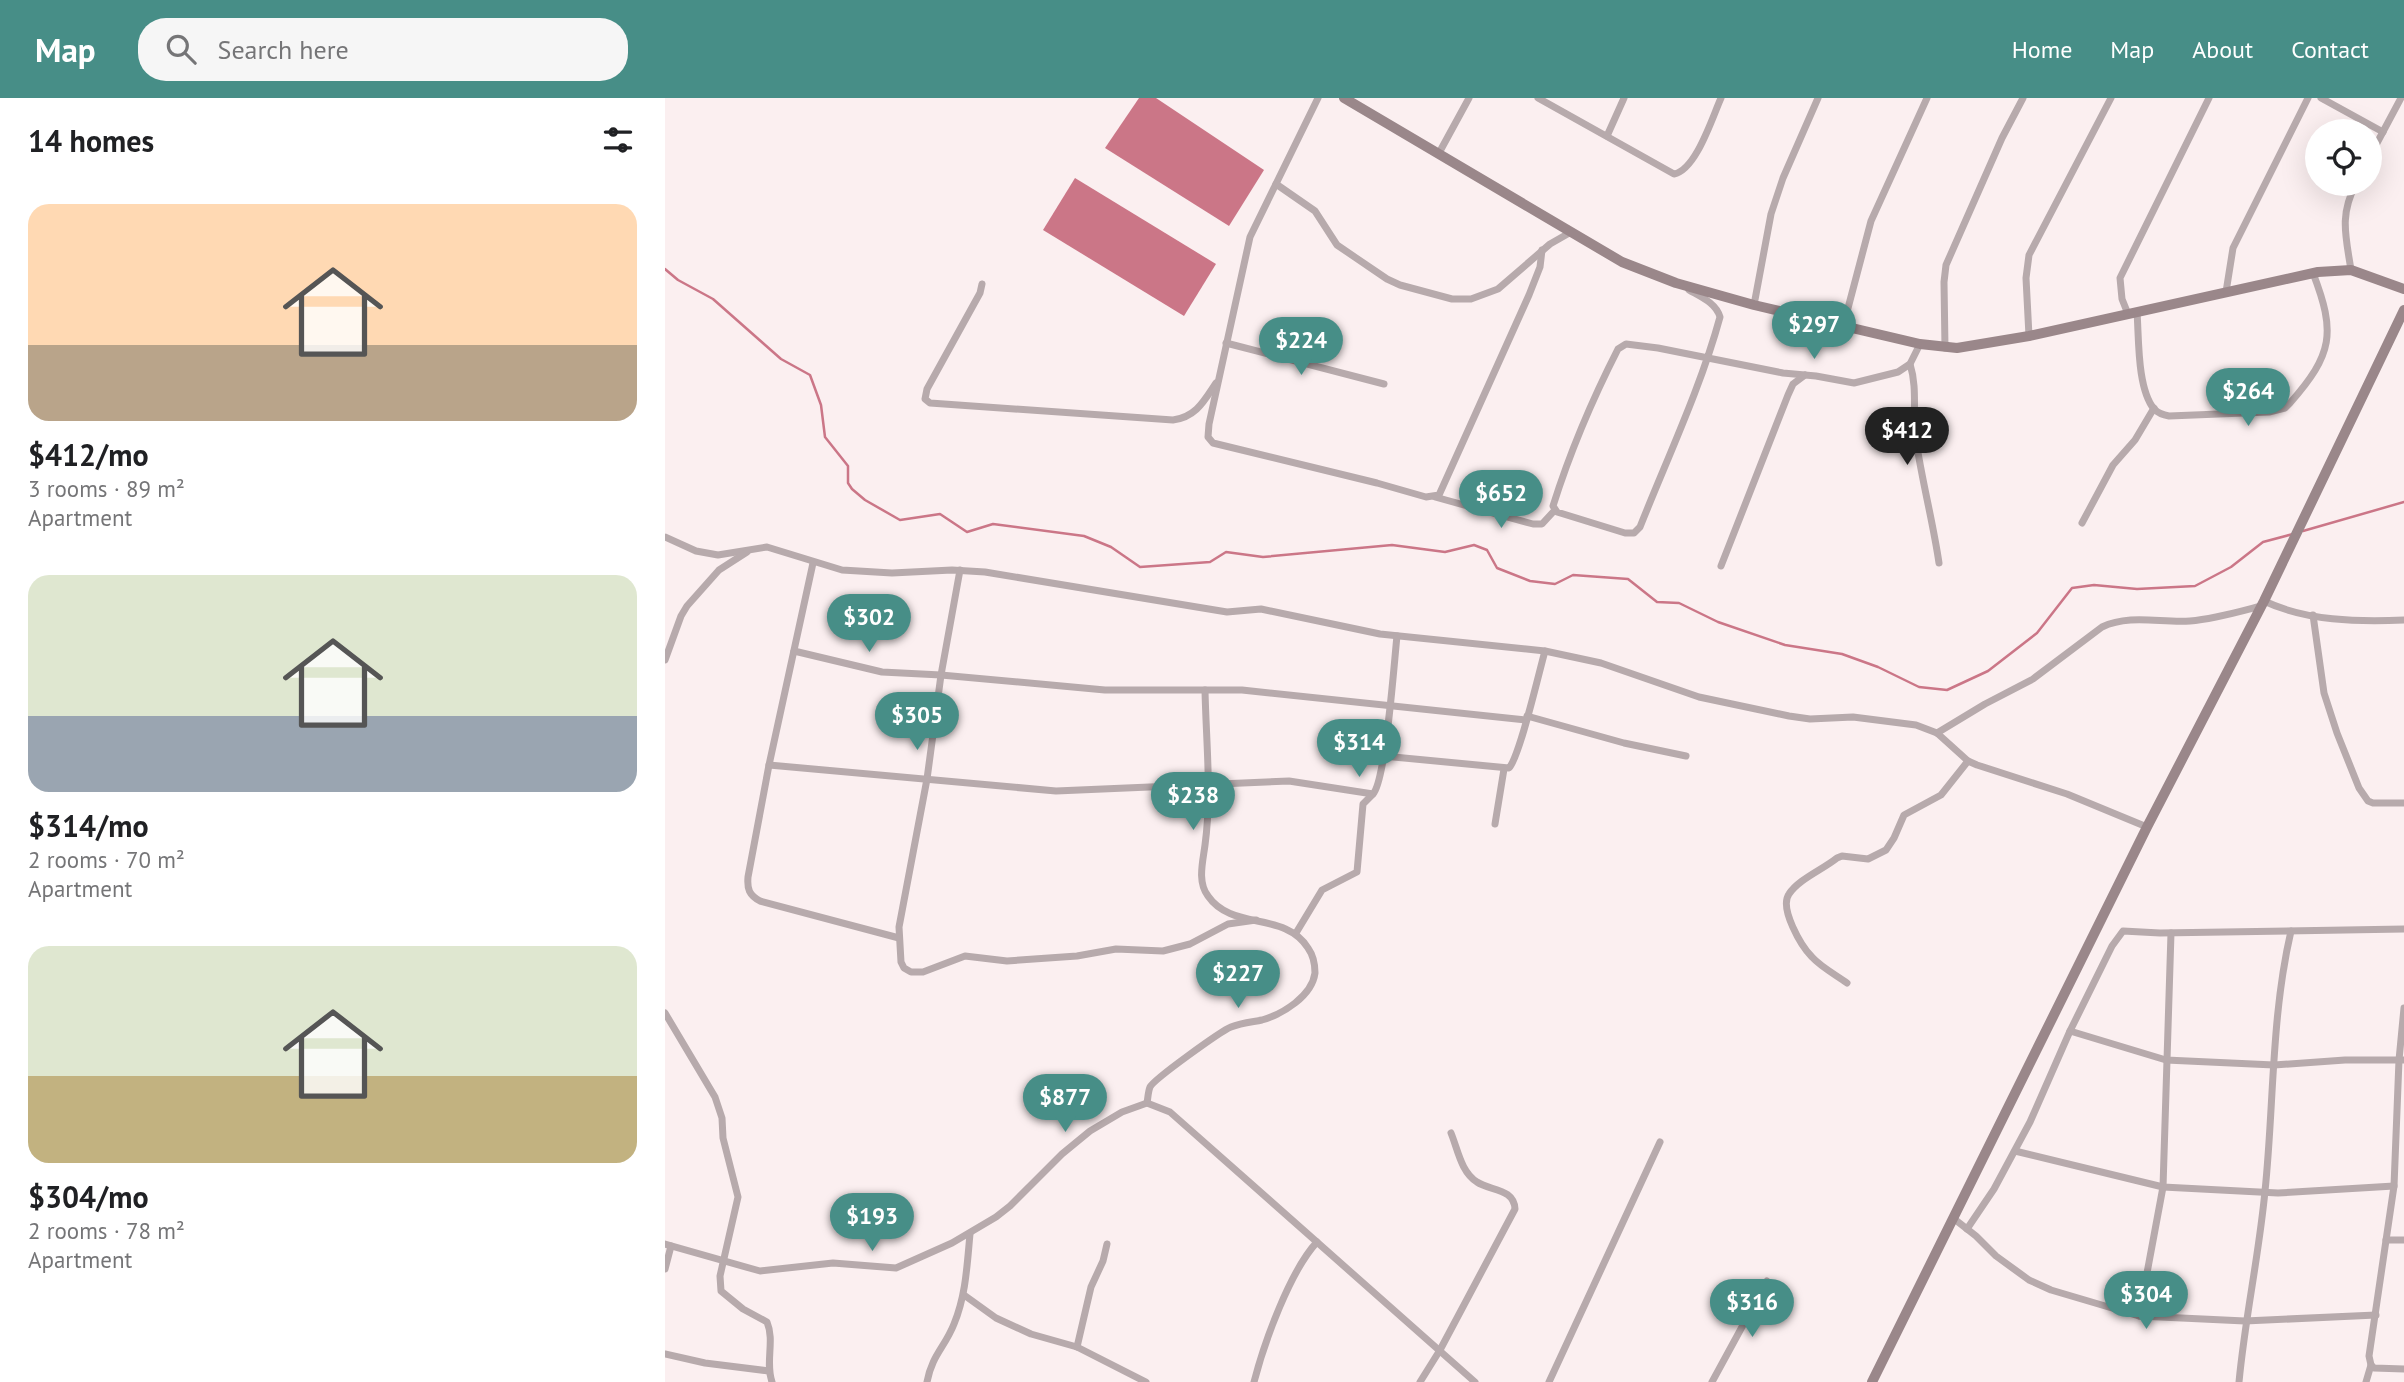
<!DOCTYPE html>
<meta charset="utf-8">
<style>
body{margin:0;font-family:"PT Sans",sans-serif;background:#f6f6f6;color:#202124;height:100vh;display:flex;flex-direction:column;font-size:26px;white-space:nowrap}
*{box-sizing:border-box;margin:0}
p{font-size:23px;color:#757577}
.icon{flex:none;width:38px;height:38px;fill:none;stroke:currentColor;stroke-width:2;stroke-linecap:round;stroke-linejoin:round}
.map{position:relative;flex:1;overflow:hidden}
.sheet{display:flex;flex-direction:column;background:#fff;width:665px}
.sheet>*{flex:none}
.buttons{position:absolute;left:1640px;top:21px;display:grid;gap:14px}
.buttons a{display:grid;place-items:center;width:77px;height:77px;border-radius:50%;background:#fff;box-shadow:0 7px 28px #0002;font-size:35px}
.price{position:absolute;translate:-50% -60px;padding:0 16px;border-radius:24px;background:#478e87;color:#fff;font-size:23px;line-height:46px;filter:drop-shadow(0 2px 4px #0008)}
.price::after{content:'';position:absolute;left:50%;top:42px;width:21px;height:16px;margin-left:-10px;background:inherit;clip-path:polygon(0 0,100% 0,50% 100%)}
.price.current{background:#222;color:#fff}
ul{padding:0;list-style:none}
li{display:grid;align-content:center;gap:14px;height:371px;padding:0 28px}
li span{display:grid;place-items:center;height:217px;border-radius:21px;color:#555}
li>.icon{margin-inline-start:auto}
span .icon{width:126px;height:126px;fill:#fffc;stroke-width:1}
li b{font-size:30px}
h2{display:flex;justify-content:space-between;align-items:center;height:84px;padding:0 28px;font-size:30px}
header{display:flex;align-items:center;gap:42px;box-sizing:border-box;height:98px;padding:0 35px;background:#478e87;color:#fff}
header strong{font-size:33px}
nav{display:flex;gap:38px;margin-inline-start:auto;font-size:24px}
.search{width:490px;height:63px;background:#f6f6f6;display:flex;align-items:center;gap:18px;box-sizing:border-box;padding:0 24px;border-radius:28px;color:#757577;font-size:26px}
main{display:flex;flex:1;min-height:0}
.map>svg:first-child{display:block}
.water{fill:#cb7687}
.lines{fill:none;stroke-linecap:round;stroke-linejoin:round}
.stream{stroke:#cb7687;stroke-width:2.5}
.street{stroke:#b7aaac;stroke-width:7}
.secondary{stroke:#9a878a;stroke-width:10}
</style>
<header>
<strong>Map</strong>
<div class="search"><svg class="icon" aria-label="search" viewBox="0 0 24 24"><circle cx="10" cy="10" r="6"/><path d="M15 15l6 6"/></svg>Search here</div>
<nav><a>Home</a><a>Map</a><a>About</a><a>Contact</a></nav>
</header>
<main>
<section class="sheet">
<h2>14 homes<svg class="icon" aria-label="filters" viewBox="0 0 24 24"><path d="M4 7h16M4 17h16"/><circle cx="9" cy="7" r="2"/><circle cx="15" cy="17" r="2"/></svg></h2>
<ul>
<li><span style="background:linear-gradient(#ffd9b3 65%,#b9a48a 0)"><svg class="icon" aria-label="home" viewBox="0 0 24 24"><path d="M3 11l9-7 9 7M6 9v11h12V9"/></svg></span><div><b>$412/mo</b><p>3 rooms · 89 m²</p><p>Apartment</p></div></li>
<li><span style="background:linear-gradient(#dfe7d0 65%,#9aa5b1 0)"><svg class="icon" aria-label="home" viewBox="0 0 24 24"><path d="M3 11l9-7 9 7M6 9v11h12V9"/></svg></span><div><b>$314/mo</b><p>2 rooms · 70 m²</p><p>Apartment</p></div></li>
<li><span style="background:linear-gradient(#dfe7d0 60%,#c2b280 0)"><svg class="icon" aria-label="home" viewBox="0 0 24 24"><path d="M3 11l9-7 9 7M6 9v11h12V9"/></svg></span><div><b>$304/mo</b><p>2 rooms · 78 m²</p><p>Apartment</p></div></li>
</ul>
</section>
<div class="map">
<svg width="1739" height="1284" viewBox="0 0 1739 1284">
<rect width="100%" height="100%" fill="#fbeff0"/>
<g class="water">
<polygon points="474,0 491,0 599,72 564,128 440,50"/>
<polygon points="410,80 551,166 519,218 378,132"/>
</g>
<g class="lines">
<g class="stream">
<polyline points="0,171 13,182 48,201 116,261 145,277 156,307 160,339 183,368 183,385 187,391 200,402 235,422 275,416 302,434 328,426 419,438 446,449 475,469 545,464 561,454 598,459 727,447 780,454 809,447 822,452 832,470 865,483 890,486 908,477 963,481 992,504 1014,505 1053,524 1120,547 1177,556 1213,569 1254,589 1282,592 1323,573 1372,535 1407,490 1429,487 1472,491 1530,488 1566,469 1598,444 1628,436"/>
<polyline points="1638,433 1739,404"/>
</g>
<g class="street">
<polyline points="653,0 585,139 544,326 543,339 548,345 712,385 761,399 774,397 864,197 875,169 877,152"/>
<path d="M873,0L1009,76C1031,72 1047,20 1056,0"/>
<polyline points="1656,0 1718,34"/>
<polyline points="942,38 959,0"/>
<polyline points="774,55 804,0"/>
<polyline points="1704,60 1736,0"/>
<polyline points="611,86 650,113 672,147 722,181 735,187 787,201 806,201 833,191 885,146 906,134"/>
<path d="M1686,172C1681,139 1674,117 1691,86"/>
<path d="M317,186L315,195L262,291L260,301L265,305L508,322C531,319 539,303 551,285"/>
<path d="M1024,192C1036,199 1051,205 1055,219C1036,289 1002,361 975,429L969,435H960L892,414L888,408C905,354 927,302 953,251L961,246L993,250L1118,275L1151,278L1189,285L1233,274L1245,266L1255,246"/>
<polyline points="1561,194 1568,150 1643,0"/>
<polyline points="1089,207 1106,116 1118,80 1153,0"/>
<path d="M1472,214C1474,240 1472,290 1489,311C1493,315 1498,317 1504,318L1604,314L1620,310L1625,305C1668,256 1671,235 1648,175"/>
<polyline points="1463,216 1457,201 1455,180 1544,0"/>
<polyline points="1178,229 1206,123 1262,0"/>
<polyline points="1364,238 1361,180 1364,157 1446,0"/>
<polyline points="561,245 719,286"/>
<polyline points="1280,250 1279,184 1281,167 1337,40 1358,0"/>
<path d="M1245,266C1253,291 1247,316 1251,342C1257,383 1268,424 1274,465"/>
<polyline points="770,399 868,426 877,426 889,413"/>
<polyline points="1417,425 1448,367 1470,342 1489,310"/>
<polyline points="0,439 31,453 53,457 102,449 177,472 227,475 287,472 320,474 562,514 596,511 715,536 880,553 936,565 1034,599 1124,618 1145,621 1188,619 1251,627 1272,635 1303,663 1312,667 1402,696 1482,729"/>
<path d="M148,465L104,667L83,779C82,791 84,797 95,803L234,840"/>
<polyline points="1056,468 1123,297 1128,286 1140,277"/>
<polyline points="295,472 276,577 262,681 234,829 236,864 239,870 246,874 258,874 300,858 342,863 412,858 451,851 498,853 525,846 563,826 591,822"/>
<path d="M1599,503C1641,523 1693,524 1739,522"/>
<polyline points="1648,517 1659,595 1672,635 1694,690 1703,703 1708,705 1739,705"/>
<polyline points="129,553 217,574 276,577 440,592 577,592 861,622"/>
<polyline points="0,562 16,518 22,508 54,472 82,454"/>
<polyline points="862,618 959,645 1021,658"/>
<path d="M1272,635L1320,606L1368,581L1437,529C1465,516 1495,525 1525,523C1549,521 1573,514 1596,508"/>
<path d="M718,658L844,670C855,658 874,574 880,553"/>
<path d="M104,667L391,693L624,683L708,696C721,682 729,565 732,538"/>
<polyline points="830,726 839,671"/>
<polyline points="631,835 657,792 692,774 698,706 707,697"/>
<path d="M1182,885C1171,877 1156,869 1147,859C1136,848 1114,810 1124,796C1134,781 1157,772 1172,760L1177,758L1203,761L1221,752L1229,740L1239,717L1276,697L1303,663"/>
<polyline points="1739,910 1734,962 1729,1088 1704,1258 1706,1267 1709,1270 1739,1271"/>
<path d="M0,915L50,999L57,1020L58,1040L73,1099L55,1178L56,1193L78,1211L102,1224C110,1243 100,1264 107,1284"/>
<polyline points="1405,933 1501,962 1609,967 1680,962 1738,962"/>
<path d="M482,1005C483,1000 483,994 485,989C489,981 556,933 566,929C576,925 587,924 597,922C618,916 647,898 650,875C650,866 648,857 643,850C620,813 567,833 543,798C532,784 538,763 540,747C547,696 541,643 540,592"/>
<polyline points="1350,1053 1498,1089 1613,1095 1729,1088"/>
<polyline points="1288,1120 1311,1138 1331,1158 1364,1182 1386,1192 1474,1218 1580,1223 1711,1217"/>
<polyline points="1302,1131 1329,1091 1365,1024 1405,933 1447,848 1458,833 1495,835 1739,831"/>
<polyline points="1721,1142 1739,1142"/>
<polyline points="0,1146 95,1173 168,1165 231,1170 287,1145 331,1119 345,1108 397,1056 425,1033 457,1014 482,1005 505,1014 810,1284"/>
<polyline points="0,1171 6,1148"/>
<polyline points="299,1197 331,1220 366,1236 412,1249 481,1284"/>
<polyline points="1474,1218 1498,1089 1506,835"/>
<polyline points="412,1249 426,1189 438,1163 442,1146"/>
<polyline points="0,1256 40,1265 104,1273"/>
<path d="M262,1284C267,1257 280,1249 289,1226C301,1197 302,1167 305,1136"/>
<path d="M589,1284C599,1245 625,1173 652,1144"/>
<path d="M755,1284L775,1252L850,1111C849,1090 825,1093 812,1084C796,1074 793,1052 786,1035"/>
<polyline points="884,1284 995,1044"/>
<polyline points="1047,1284 1102,1183"/>
<path d="M1574,1284C1580,1220 1594,1157 1600,1093C1609,1007 1606,919 1626,833"/>
<polyline points="1701,1284 1706,1267"/>
</g>
<g class="secondary">
<polyline points="679,0 957,164 1011,185 1089,207 1255,246 1292,250 1364,238 1653,174 1686,172 1739,191"/>
<polyline points="1207,1284 1482,729 1599,503 1739,212"/>
</g>
</g>
</svg>
<div class="buttons">
<a><svg class="icon" aria-label="locate" viewBox="0 0 24 24"><circle cx="12" cy="12" r="6"/><path d="M12 2v4M12 18v4M2 12h4M18 12h4"/></svg></a>
</div>
<b class="price" style="left:1149px;top:263px">$297</b>
<b class="price" style="left:636px;top:279px">$224</b>
<b class="price" style="left:1583px;top:330px">$264</b>
<b class="price current" style="left:1242px;top:369px">$412</b>
<b class="price" style="left:836px;top:432px">$652</b>
<b class="price" style="left:204px;top:556px">$302</b>
<b class="price" style="left:252px;top:654px">$305</b>
<b class="price" style="left:694px;top:681px">$314</b>
<b class="price" style="left:528px;top:734px">$238</b>
<b class="price" style="left:573px;top:912px">$227</b>
<b class="price" style="left:400px;top:1036px">$877</b>
<b class="price" style="left:207px;top:1155px">$193</b>
<b class="price" style="left:1481px;top:1233px">$304</b>
<b class="price" style="left:1087px;top:1241px">$316</b>
</div>
</main>
